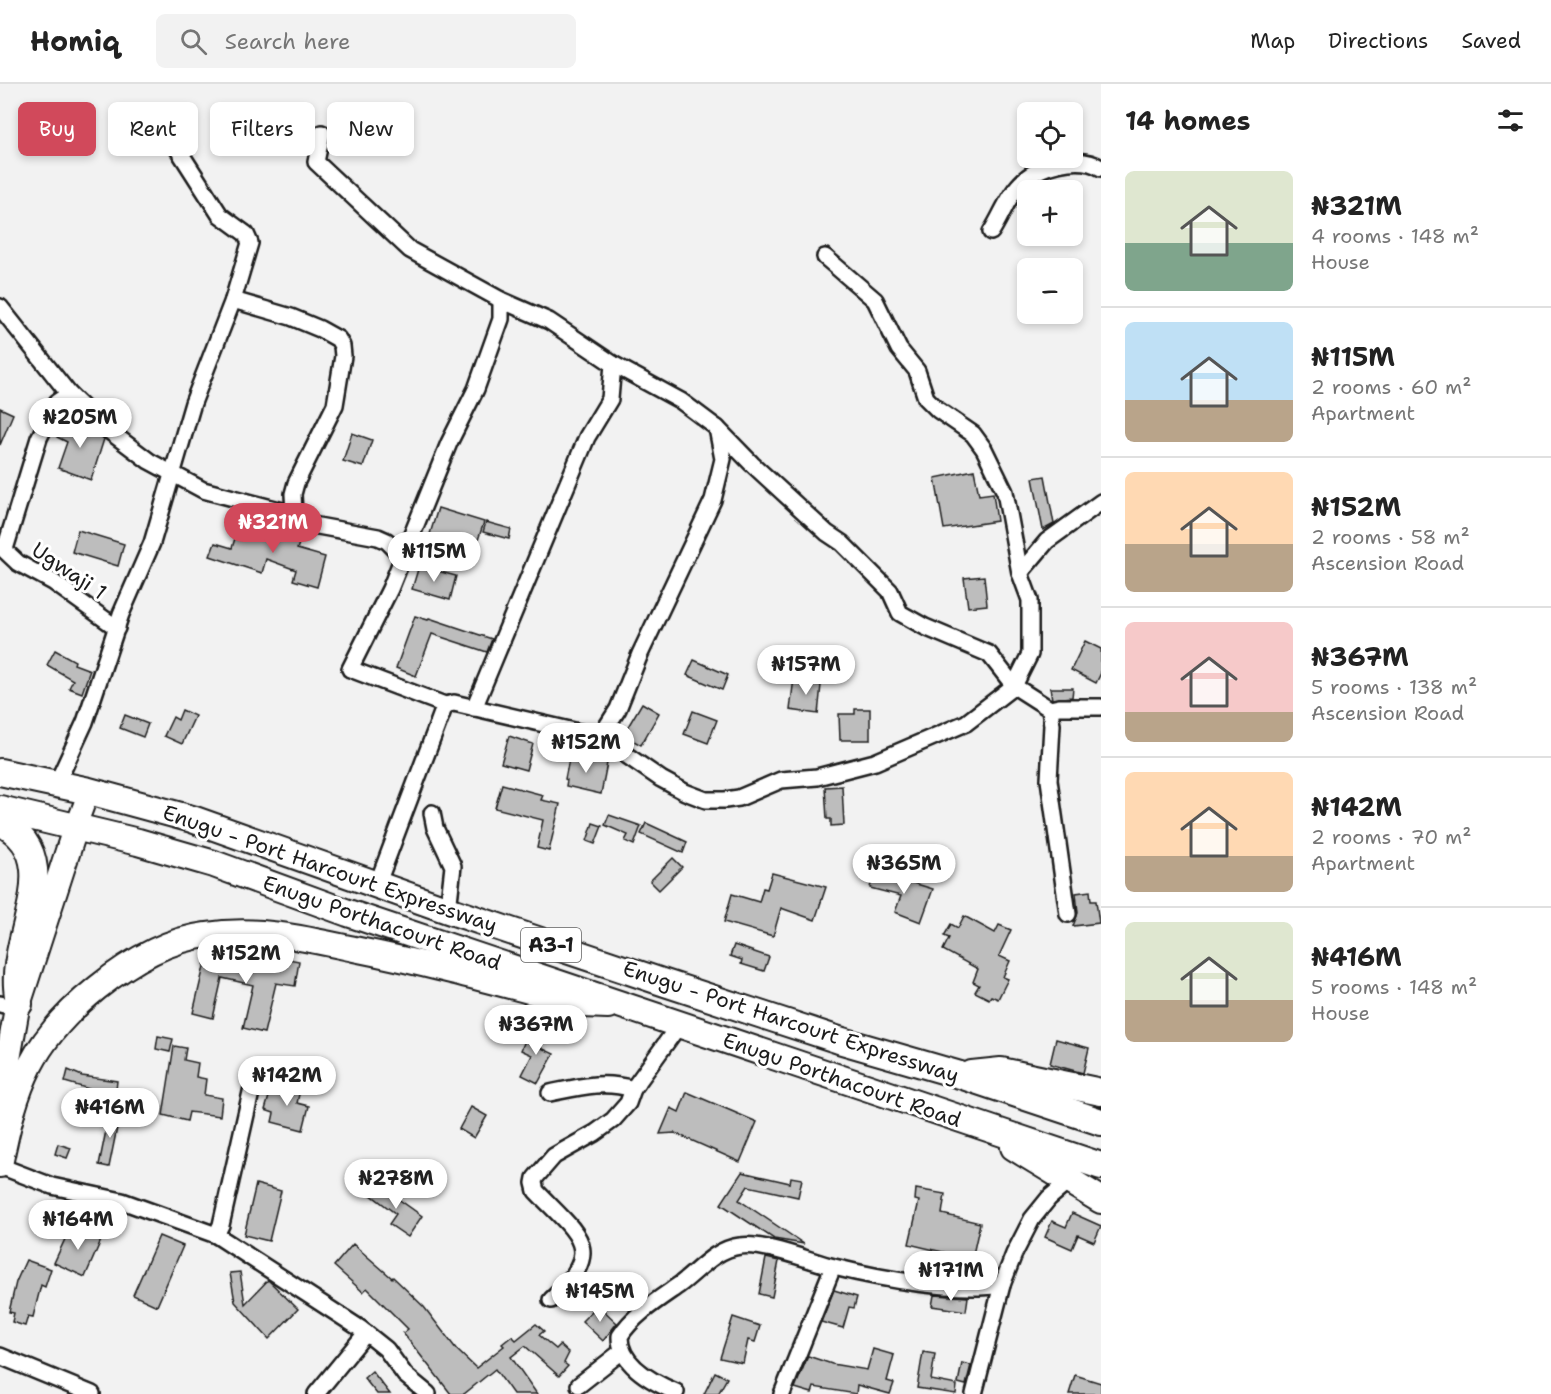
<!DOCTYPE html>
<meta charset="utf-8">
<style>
body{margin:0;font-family:"Shantell Sans",sans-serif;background:#f2f2f2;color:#222;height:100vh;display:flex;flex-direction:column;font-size:22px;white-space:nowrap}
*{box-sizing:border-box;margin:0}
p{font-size:20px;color:#767676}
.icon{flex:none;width:33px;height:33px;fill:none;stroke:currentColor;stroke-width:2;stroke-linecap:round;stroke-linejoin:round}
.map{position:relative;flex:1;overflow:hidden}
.drawer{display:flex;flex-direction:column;background:#fff;width:450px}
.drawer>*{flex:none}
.banner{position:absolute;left:18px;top:18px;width:570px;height:54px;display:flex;gap:12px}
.controls{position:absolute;left:1017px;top:18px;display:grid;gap:12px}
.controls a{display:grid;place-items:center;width:66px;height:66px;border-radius:9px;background:#fff;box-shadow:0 3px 9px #0003;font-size:30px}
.price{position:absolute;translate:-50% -51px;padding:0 14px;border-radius:21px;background:#fff;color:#222;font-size:20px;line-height:39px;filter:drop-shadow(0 2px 3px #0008)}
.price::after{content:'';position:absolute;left:50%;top:36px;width:18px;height:14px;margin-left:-9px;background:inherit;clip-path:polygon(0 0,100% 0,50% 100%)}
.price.on{background:#d1495b;color:#fff}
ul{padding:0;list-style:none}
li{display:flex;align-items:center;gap:18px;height:150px;padding:0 24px}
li+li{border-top:2px solid #e0e0e0}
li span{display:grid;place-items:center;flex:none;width:168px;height:120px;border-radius:9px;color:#555}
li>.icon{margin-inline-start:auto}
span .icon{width:72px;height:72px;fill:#fffc;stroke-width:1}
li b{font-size:26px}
h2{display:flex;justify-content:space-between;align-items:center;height:72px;padding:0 24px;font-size:26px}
.chip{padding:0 21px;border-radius:9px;background:#fff;box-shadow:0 3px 9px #0003;font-size:21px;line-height:54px}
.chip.on{background:#d1495b;color:#fff}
header{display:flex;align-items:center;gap:36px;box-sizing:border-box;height:84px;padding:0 30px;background:#fff;border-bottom:2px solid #e0e0e0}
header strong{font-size:28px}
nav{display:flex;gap:33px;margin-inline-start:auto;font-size:21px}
.search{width:420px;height:54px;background:#f2f2f2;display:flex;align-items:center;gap:15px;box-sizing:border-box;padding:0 21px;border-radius:9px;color:#767676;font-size:22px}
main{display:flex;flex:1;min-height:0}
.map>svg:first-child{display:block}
.building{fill:#bdbdbd;stroke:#1c1c1c;stroke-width:1.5}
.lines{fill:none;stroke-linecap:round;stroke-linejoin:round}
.minor-casing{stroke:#1c1c1c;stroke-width:20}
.tertiary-casing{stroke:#1c1c1c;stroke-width:24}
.primary-casing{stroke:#1c1c1c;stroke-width:28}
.trunk-casing{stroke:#1c1c1c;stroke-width:30}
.minor{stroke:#fff;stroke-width:15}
.tertiary{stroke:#fff;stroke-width:20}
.primary{stroke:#fff;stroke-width:24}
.trunk{stroke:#fff;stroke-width:26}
.labels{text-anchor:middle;stroke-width:6;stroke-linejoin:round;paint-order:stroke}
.shield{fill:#fff;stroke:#606060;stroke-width:1.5}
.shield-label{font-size:20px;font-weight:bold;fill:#1c1c1c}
.street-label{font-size:21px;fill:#1c1c1c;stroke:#fff}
</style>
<header>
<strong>Homiq</strong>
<div class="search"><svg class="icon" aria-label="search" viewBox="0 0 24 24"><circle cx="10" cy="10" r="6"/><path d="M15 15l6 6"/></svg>Search here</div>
<nav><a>Map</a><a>Directions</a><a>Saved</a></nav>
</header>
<main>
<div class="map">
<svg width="1101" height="1310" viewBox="0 0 1101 1310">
<rect width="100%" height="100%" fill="#f2f2f2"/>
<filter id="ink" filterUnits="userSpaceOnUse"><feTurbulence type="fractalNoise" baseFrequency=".0167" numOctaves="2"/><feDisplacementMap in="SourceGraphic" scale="12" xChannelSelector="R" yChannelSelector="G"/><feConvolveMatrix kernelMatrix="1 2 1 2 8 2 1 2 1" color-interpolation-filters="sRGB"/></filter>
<g filter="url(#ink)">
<g class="building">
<polygon points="0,324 13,330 0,361"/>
<polygon points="65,337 88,342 104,355 91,396 58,384 67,358 57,353 59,339 65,340"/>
<polygon points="352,349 372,356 363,383 343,377"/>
<polygon points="974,386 979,411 993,409 997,437 944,445 935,394"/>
<polygon points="1045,392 1054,440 1043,446 1033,394"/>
<polygon points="438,424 484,438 475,465 430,450"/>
<polygon points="486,438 511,445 509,455 483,448"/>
<polygon points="282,439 303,449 297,465 325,473 317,503 293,496 296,486 266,475 262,489 210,472 215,459 232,464 238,445 276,457"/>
<polygon points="78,446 124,460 118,482 72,468"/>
<polygon points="419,482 456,492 450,516 412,505"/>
<polygon points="984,492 987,521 968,523 964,494"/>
<polygon points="415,532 428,536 429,534 492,555 487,568 432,550 416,592 396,584"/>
<polygon points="1085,557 1101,565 1101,589 1096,599 1071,586"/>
<polygon points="55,566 75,577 74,580 90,586 82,609 69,604 73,596 47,581"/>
<polygon points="694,576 728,591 722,606 687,591"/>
<polygon points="794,594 814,596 813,600 821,601 818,630 790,626"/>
<polygon points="1050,604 1073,604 1072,613 1052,615"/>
<polygon points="642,619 659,629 641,661 623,651"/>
<polygon points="855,625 870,625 870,656 840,656 839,630 855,630"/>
<polygon points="182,626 195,632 182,660 164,652 173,633 178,636"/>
<polygon points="693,627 717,636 708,659 684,650"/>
<polygon points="125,631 148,640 143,653 120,644"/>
<polygon points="509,652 533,660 526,686 501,679"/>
<polygon points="570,670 607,679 601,710 566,702 567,696 565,695"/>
<polygon points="502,700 543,711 541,716 560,720 549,767 537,764 543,736 495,724"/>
<polygon points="842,702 844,741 831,742 831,735 827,735 825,703"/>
<polygon points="609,731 641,742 634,761 625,757 628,751 605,741"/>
<polygon points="593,739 602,742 595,760 587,757"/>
<polygon points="646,739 687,758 683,769 641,750"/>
<polygon points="673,774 682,783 659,806 650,797"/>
<polygon points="874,787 933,805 921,838 895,828 901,812 870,804"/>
<polygon points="772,789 826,803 815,836 781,824 773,852 724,838 732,810 759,818 763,804 767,805"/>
<polygon points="1090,807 1091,817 1096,817 1099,839 1073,842 1078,829 1076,809"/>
<polygon points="964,832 995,849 999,841 1011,846 999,872 1010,877 1003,893 1008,895 998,915 991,912 989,915 975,908 979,901 973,898 978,885 943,866 949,854 944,852 951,840 958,844"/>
<polygon points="734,861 769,873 764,887 741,880 742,876 730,872"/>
<polygon points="258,869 299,877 295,902 276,899 264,949 243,944 253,901 222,894 213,934 193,929 206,874 231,880 233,873 256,878"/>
<polygon points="532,940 542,945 535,961 554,970 538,999 522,991 532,971 521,966"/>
<polygon points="158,952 173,955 170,968 156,965"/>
<polygon points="1056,955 1089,964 1083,989 1050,980"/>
<polygon points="174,962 186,964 184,976 198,979 196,993 206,995 204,1011 222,1014 220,1032 189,1028 187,1037 163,1031"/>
<polygon points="68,986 82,992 117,997 114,1023 95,1020 95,1015 88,1014 89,1005 65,998"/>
<polygon points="273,999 300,1006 297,1019 309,1022 303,1046 272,1038 274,1029 265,1026"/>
<polygon points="687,1008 757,1038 740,1078 675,1049 660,1050 671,1024 679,1028"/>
<polygon points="471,1023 487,1032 474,1054 459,1045"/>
<polygon points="110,1027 120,1029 109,1083 99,1081"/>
<polygon points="58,1060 71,1064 67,1074 55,1070"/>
<polygon points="742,1088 790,1099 791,1093 802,1095 798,1113 748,1102 739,1116 804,1160 774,1155 721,1120"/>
<polygon points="373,1097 422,1132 408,1153 389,1140 396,1130 366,1107"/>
<polygon points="256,1100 281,1107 269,1157 244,1151"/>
<polygon points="916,1105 945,1110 942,1130 980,1139 972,1175 909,1160 919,1117 915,1116"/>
<polygon points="1072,1129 1101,1142 1094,1158 1078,1151 1072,1165 1045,1153 1052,1137 1066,1143"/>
<polygon points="72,1140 102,1154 85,1193 54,1179"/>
<polygon points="159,1152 183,1162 157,1222 133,1211"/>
<polygon points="353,1160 392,1194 393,1193 424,1223 457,1266 476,1284 504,1262 502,1260 512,1252 516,1256 536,1240 544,1247 539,1251 556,1265 560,1261 569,1269 564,1279 568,1282 559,1292 525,1262 511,1273 537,1310 513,1310 495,1285 464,1310 451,1310 403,1249 408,1245 367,1204 363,1208 334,1182"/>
<polygon points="766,1174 779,1177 772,1213 759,1210"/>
<polygon points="26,1176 51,1185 45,1203 41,1201 33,1233 28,1232 25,1242 12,1238 14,1229 9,1228 16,1198"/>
<polygon points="240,1188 245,1220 268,1196 298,1225 269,1255 235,1218 230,1189"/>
<polygon points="834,1206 857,1213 854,1224 849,1223 843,1244 821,1238"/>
<polygon points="934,1211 968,1213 966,1227 932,1222"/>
<polygon points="598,1221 617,1239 603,1257 582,1237"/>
<polygon points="733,1233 760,1242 755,1258 748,1256 743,1279 720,1274"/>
<polygon points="873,1265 894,1271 887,1297 894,1299 890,1310 857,1301 856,1310 814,1303 812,1309 795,1304 808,1272 832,1280 867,1286"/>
<polygon points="923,1268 935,1270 931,1296 957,1301 956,1310 917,1304"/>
<polygon points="962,1279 971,1281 966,1301 958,1299"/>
<polygon points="372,1287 390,1310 377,1310 364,1294"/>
<polygon points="715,1288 727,1294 718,1310 704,1310"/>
<polygon points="1075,1291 1101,1299 1101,1310 1069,1310"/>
</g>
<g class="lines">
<defs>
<g id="minor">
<polyline points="322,49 316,78 410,166 501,216 549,237 613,280 681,317 717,344 752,380 827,449 842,459 890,507 900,529 925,543 989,570 1014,602 1050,625 1052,641 1049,696 1068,830"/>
<path d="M991,148C1001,133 1008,112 1020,100C1037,81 1080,70 1101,84"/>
<polyline points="233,216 291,233 320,245 338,255 342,262 343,272 335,321 296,399 293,410 294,430 307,440 378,453 387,457 403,473"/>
<polyline points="501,216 501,235 476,305 449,359 390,505 350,585 445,621 454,619 600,653 661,695 685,708 706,716 725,716 739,714 781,696 817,693 875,678 966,639 1014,602 1030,570 1030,516 1020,489 1005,408 984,365 973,350 938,326 926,314 917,287 899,265 875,216 825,173"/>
<polyline points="0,223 69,310 100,340 149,377 203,406 294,430"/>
<polyline points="0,462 18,479 53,498 117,544"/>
<polyline points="5,465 39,354 57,318 69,310"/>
<polyline points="1020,489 1047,457 1101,418"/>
<polyline points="474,624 587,353 610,315 613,280"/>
<polyline points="1050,625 1059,623 1101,623"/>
<polyline points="600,653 618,625 640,570 713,416 723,375 717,344"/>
<polyline points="57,699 85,638 121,530 152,459 193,319 233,216 250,159 246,150 220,131 172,56"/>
<polyline points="432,729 435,744 453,782 448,826"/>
<polyline points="377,801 445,621"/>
<polyline points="0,920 17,924"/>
<path d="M550,1009C579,1003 604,996 633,1005"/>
<polyline points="0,1082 52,1102 122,1117 216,1151 361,1245 386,1265 405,1291 428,1310"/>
<polyline points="216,1151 221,1141 254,995"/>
<path d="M551,1216C607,1165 578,1151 536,1107L534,1099L535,1094L554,1072L595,1049L613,1036L628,1019L633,1005L679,941"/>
<polyline points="0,1272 92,1310"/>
<polyline points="579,1301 621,1268"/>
<path d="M676,1308C652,1298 619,1280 620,1252C633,1231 659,1215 679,1201C698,1187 715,1165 740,1162C763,1158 810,1177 834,1183C882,1195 953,1208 1002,1201"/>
<polyline points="316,1310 366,1249"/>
<polyline points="782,1310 833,1183"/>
<polyline points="974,1310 1002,1201 1014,1170 1032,1135 1049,1114 1068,1098"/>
</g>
<polyline id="tertiary" points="76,742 89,707"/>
<g id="primary">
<polyline points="0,1021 17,924 76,742"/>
<path d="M0,1081C16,1000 32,956 97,904C128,879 166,856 206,851C257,843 304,854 354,865C430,880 506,901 582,921L608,922"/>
</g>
<g id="trunk">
<polyline points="0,688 89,707 192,735 448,826 665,899 839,956 960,991 1101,1038"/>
<polyline points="0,725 138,758 214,780 348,829 1101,1082"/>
<path d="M0,738C65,771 18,841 17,892C16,901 18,911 19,920"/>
<polyline points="972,990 1001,987 1101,1008"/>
<polyline points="1014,1063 1101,1116"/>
</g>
</defs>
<use href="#minor" class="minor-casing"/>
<use href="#tertiary" class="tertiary-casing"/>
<use href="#primary" class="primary-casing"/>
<use href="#trunk" class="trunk-casing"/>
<use href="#minor" class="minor"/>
<use href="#tertiary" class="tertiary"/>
<use href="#primary" class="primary"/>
<use href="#trunk" class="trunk"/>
</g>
</g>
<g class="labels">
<rect class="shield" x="521" y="844" width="60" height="34" rx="4.5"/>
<g class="shield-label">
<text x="551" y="868">A3-1</text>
</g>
<g class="street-label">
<text transform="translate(69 487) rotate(34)" y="7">Ugwaji 1</text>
<text transform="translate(330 785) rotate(19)" y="7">Enugu - Port Harcourt Expressway</text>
<text transform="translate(382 839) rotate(19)" y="7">Enugu Porthacourt Road</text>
<text transform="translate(791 938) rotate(18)" y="7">Enugu - Port Harcourt Expressway</text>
<text transform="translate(842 996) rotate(19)" y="7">Enugu Porthacourt Road</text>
</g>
</g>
</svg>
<div class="controls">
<a><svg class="icon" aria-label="locate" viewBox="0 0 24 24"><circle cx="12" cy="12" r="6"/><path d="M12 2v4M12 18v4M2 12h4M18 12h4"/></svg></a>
<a>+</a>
<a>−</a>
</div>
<b class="price" style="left:80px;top:365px">₦205M</b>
<b class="price on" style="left:273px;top:470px">₦321M</b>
<b class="price" style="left:434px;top:499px">₦115M</b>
<b class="price" style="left:806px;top:612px">₦157M</b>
<b class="price" style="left:586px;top:690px">₦152M</b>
<b class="price" style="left:904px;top:811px">₦365M</b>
<b class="price" style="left:246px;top:901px">₦152M</b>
<b class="price" style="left:536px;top:972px">₦367M</b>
<b class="price" style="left:287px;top:1023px">₦142M</b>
<b class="price" style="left:110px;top:1055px">₦416M</b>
<b class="price" style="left:396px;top:1126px">₦278M</b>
<b class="price" style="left:78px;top:1167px">₦164M</b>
<b class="price" style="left:951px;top:1218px">₦171M</b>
<b class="price" style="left:600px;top:1239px">₦145M</b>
<div class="banner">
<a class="chip on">Buy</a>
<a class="chip">Rent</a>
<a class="chip">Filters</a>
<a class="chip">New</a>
</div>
</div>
<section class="drawer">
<h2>14 homes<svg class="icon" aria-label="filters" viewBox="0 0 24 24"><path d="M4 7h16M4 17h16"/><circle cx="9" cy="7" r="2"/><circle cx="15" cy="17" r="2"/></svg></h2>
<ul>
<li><span style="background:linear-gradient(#dfe7d0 60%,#7fa58c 0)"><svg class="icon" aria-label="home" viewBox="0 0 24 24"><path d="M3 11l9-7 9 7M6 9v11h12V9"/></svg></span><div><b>₦321M</b><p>4 rooms · 148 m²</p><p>House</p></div></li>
<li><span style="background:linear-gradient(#bfe0f5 65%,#b9a48a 0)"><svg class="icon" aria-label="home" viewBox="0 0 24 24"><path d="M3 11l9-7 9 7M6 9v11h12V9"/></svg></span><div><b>₦115M</b><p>2 rooms · 60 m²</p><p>Apartment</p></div></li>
<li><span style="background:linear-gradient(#ffd9b3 60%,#b9a48a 0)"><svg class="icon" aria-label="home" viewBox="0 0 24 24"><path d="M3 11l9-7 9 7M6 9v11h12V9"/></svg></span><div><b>₦152M</b><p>2 rooms · 58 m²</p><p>Ascension Road</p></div></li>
<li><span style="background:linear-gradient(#f6c9c9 75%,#b9a48a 0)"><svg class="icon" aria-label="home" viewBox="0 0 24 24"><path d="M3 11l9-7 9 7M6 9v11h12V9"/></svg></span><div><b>₦367M</b><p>5 rooms · 138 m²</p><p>Ascension Road</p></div></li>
<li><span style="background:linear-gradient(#ffd9b3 70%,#b9a48a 0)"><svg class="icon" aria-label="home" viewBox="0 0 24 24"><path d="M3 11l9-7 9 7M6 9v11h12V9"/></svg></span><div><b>₦142M</b><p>2 rooms · 70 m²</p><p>Apartment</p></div></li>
<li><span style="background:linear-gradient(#dfe7d0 65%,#b9a48a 0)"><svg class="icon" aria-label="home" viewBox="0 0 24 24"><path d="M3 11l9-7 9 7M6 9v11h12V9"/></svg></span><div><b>₦416M</b><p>5 rooms · 148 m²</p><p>House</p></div></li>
</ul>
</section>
</main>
